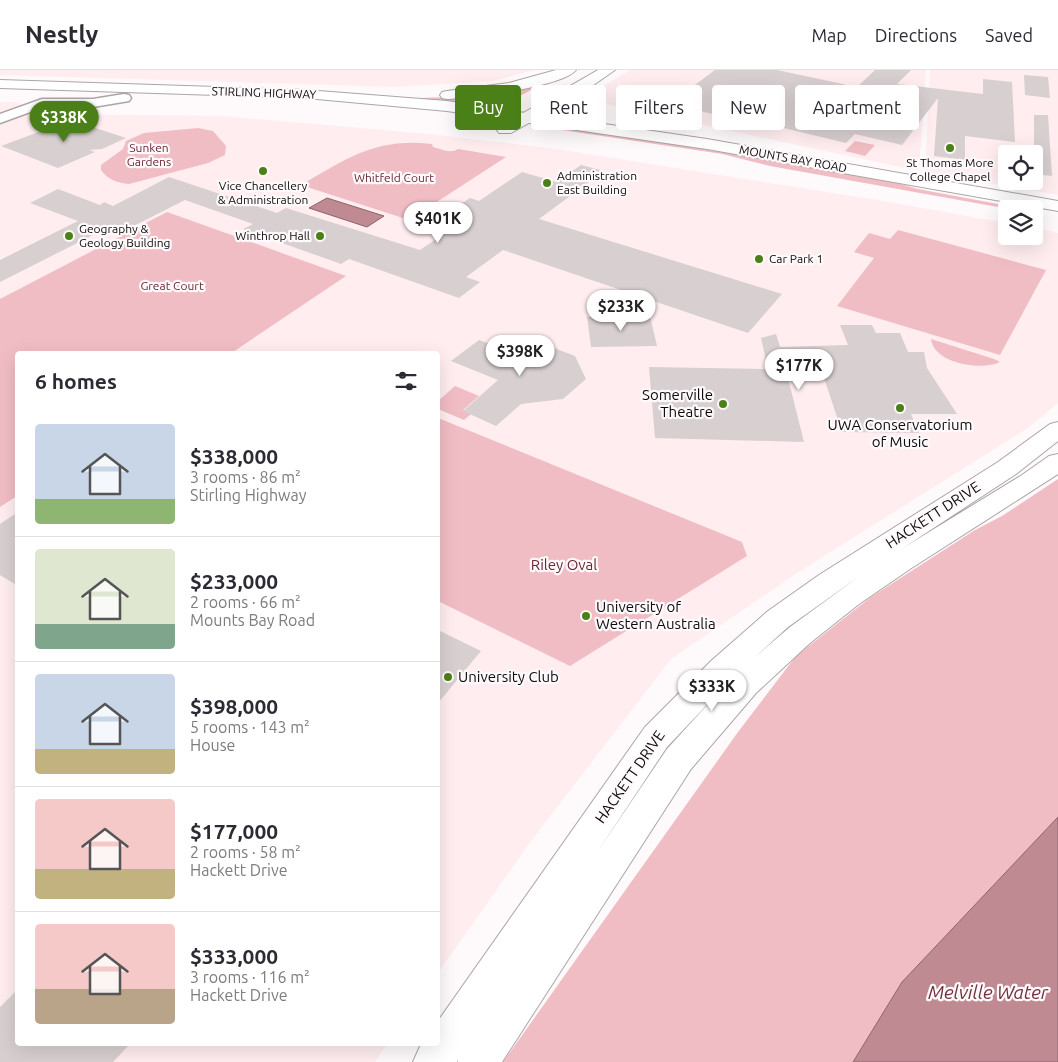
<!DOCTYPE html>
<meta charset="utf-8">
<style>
body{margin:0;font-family:Ubuntu,sans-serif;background:#f2f2f3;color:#2b2b33;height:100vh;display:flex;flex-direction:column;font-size:19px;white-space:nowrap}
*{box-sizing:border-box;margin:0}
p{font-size:16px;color:#7c7c81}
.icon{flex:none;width:28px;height:28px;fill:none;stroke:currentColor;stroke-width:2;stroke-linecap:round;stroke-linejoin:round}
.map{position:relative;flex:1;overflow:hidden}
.details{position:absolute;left:15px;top:281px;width:425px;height:695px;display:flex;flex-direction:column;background:#fff;border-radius:5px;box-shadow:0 5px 20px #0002}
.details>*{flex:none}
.top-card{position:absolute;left:455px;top:15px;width:475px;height:45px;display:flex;gap:10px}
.fabs{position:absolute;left:998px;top:75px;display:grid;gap:10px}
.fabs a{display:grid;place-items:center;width:45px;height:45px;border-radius:5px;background:#fff;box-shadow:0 5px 20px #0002;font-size:25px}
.price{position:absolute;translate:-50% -42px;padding:0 11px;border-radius:18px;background:#fff;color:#222;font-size:16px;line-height:32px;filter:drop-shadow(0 1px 2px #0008)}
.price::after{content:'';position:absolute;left:50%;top:30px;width:15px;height:11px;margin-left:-8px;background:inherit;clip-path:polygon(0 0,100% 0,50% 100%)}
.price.selected{background:#4a8017;color:#fff}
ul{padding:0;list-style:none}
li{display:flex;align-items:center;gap:15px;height:125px;padding:0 20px}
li+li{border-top:1px solid #e1e1e2}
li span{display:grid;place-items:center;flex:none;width:140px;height:100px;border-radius:5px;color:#555}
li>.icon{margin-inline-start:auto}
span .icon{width:60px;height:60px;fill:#fffc;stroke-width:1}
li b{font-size:21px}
h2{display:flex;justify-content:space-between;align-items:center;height:60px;padding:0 20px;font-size:21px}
.pill{padding:0 18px;border-radius:5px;background:#fff;box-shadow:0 5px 20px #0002;font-size:18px;line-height:45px}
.pill.selected{background:#4a8017;color:#fff}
header{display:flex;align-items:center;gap:30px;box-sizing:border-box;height:70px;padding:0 25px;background:#fff;border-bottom:1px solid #e1e1e2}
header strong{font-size:24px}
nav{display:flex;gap:28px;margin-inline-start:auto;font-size:18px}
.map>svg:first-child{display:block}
.built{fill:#ffedef;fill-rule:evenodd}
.green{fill:#f1bdc4}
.water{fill:#c08a92;stroke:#8a646a}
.building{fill:#d8cfd0}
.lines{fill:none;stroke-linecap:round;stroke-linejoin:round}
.minor-casing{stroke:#ada5a5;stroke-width:3}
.major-casing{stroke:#ada5a5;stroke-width:2}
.highway-casing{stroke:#ada5a5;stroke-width:2}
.minor{fill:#fff;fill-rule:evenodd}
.major{fill:#fff;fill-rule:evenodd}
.highway{fill:#fff;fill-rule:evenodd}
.poi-dot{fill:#4a8017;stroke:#fefafb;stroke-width:2}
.labels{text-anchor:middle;stroke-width:4.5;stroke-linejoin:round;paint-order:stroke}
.far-street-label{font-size:12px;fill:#0d0a0b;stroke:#fefafb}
.far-park-label{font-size:12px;fill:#6a2836;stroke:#fefafb}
.far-poi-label{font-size:12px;fill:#0d0a0b;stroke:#fefafb;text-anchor:start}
.poi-label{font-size:15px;fill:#0d0a0b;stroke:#fefafb;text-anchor:start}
.street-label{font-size:15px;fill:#0d0a0b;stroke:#fefafb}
.park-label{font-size:15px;fill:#6a2836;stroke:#fefafb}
.near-water-label{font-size:19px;font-style:italic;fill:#74303e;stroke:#fefafb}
</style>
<header>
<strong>Nestly</strong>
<nav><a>Map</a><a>Directions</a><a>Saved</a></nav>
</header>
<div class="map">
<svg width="1058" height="992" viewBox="0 0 1058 992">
<rect width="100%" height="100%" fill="#fefafb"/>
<g class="built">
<polygon points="0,0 535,0 493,11 393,17 0,5"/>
<polygon points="630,0 926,0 919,101 582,29"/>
<path d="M930,0H1058V125L925,102ZM1006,84H1034V111H1006Z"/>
<polygon points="0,32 15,32 43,44 221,46 429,64 550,78 890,132 1006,153 1006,166 1034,166 1034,158 1058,163 1058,333 1028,358 797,503 671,589 531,771 438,903 438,284 18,284 18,974 387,974 375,992 0,992"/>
</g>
<g class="green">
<path d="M552,9L497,38L422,29L421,28C468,27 507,24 552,9Z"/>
<polygon points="536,53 870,105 918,119 1025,139 1009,139 770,96 722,84 535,56"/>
<path d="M198,58L213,61L226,76L225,85L208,93L129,114C118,113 108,110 101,100V95L123,79L126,71L144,63Z"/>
<polygon points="855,71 875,75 865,86 845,81"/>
<path d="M420,73L432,74L433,77C441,79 450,84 458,79L506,87L409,150L301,115C343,91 370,71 420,73Z"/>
<polygon points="167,142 346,206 230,284 18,284 17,426 0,437 0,229"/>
<polygon points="898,160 1046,200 1000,285 837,236 874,188 854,182 869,163 890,169"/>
<path d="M931,269L994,289L1000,292C982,301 934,294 931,269Z"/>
<polygon points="455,316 479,326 463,340 471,344 464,350 438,339 438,331"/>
<polygon points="438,348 742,472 747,486 570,596 438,531"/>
<polygon points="1058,409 1058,747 902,912 853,992 503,992 738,662 796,586 871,527 975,460 1002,446"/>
</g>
<g class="water">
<polygon points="327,128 384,146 367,157 309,138"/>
<polygon points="1058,747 1058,992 853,992 902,912"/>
</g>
<g class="building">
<polygon points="715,0 777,0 857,17 875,0 911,0 897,14 983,24 983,9 1012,12 1015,72 965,66 965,90 934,86 938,28 902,75 855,64 846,73 755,51 753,53 669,34"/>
<polygon points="1024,5 1048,7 1050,28 1025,25"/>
<polygon points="1034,45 1048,45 1052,106 1034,104"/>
<polygon points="71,50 126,68 102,79 89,80 95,82 58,98 1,76"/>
<polygon points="581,95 604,101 539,149 782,224 748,263 503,180 466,207 480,212 459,228 349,189 341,194 243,159 253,154 185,130 116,165 103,160 0,212 0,190 78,151 30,133 58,119 100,135 104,132 113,136 169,107 277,143 286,138 420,180 466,149 447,143 470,128 479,131 522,102 557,112"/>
<polygon points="650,246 657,276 591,277 587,247"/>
<polygon points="840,255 872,255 876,263 900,263 908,282 924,282 927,298 957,344 911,344 919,363 842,362 823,305 787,304 804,372 655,368 649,297 768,299 761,268 776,264 780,277 848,275"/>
<polygon points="479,270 501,278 541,273 575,286 586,309 563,329 521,334 496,356 463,341 498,310 451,291"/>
<polygon points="18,442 18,516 0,505 0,454"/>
<polygon points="438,560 481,581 438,633"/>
<polygon points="18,919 18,974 130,974 113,992 0,992 0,937"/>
</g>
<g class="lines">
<defs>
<polygon id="minor" points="124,24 129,25 131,28 129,31 93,37 44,37 0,53 0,44 42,29 93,29"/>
<g id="major">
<polygon points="598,0 615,0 582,23 511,63 499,63 497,60 499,57"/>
<path d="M1058,352V371L1016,404L903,478L1022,405L1049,386L1058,384V404L910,499L859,534L810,573L756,623L691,699L502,992H458V990L457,992H413L421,974H438V951L645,657L711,591L768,541L819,505L998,392L1050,354ZM861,505L790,557L754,588L788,557ZM720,621L667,679L596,784L667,677Z"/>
</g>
<g id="highway">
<path d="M556,0H576C563,17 470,28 447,29L442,28L440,25L442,22L447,21L509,13Z"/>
<path d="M0,10L306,20L447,31L551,47L549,44C552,32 570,14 582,17L584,20L565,42L584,51L707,69L1058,131V141L707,79L447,41L306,28L0,18Z"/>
</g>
</defs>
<use href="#minor" class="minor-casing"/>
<use href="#major" class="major-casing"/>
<use href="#highway" class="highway-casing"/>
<use href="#minor" class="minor"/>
<use href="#major" class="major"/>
<use href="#highway" class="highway"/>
</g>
<g class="poi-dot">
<circle cx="950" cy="78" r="5"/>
<circle cx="263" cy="101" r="5"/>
<circle cx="547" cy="113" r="5"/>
<circle cx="69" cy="166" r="5"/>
<circle cx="320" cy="166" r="5"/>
<circle cx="759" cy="189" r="5"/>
<circle cx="723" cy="334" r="5"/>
<circle cx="900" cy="338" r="5"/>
<circle cx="586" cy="546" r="5"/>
<circle cx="448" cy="607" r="5"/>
</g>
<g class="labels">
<g class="far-street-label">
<text transform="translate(264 23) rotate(2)" y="4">STIRLING HIGHWAY</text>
<text transform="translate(793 89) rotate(10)" y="4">MOUNTS BAY ROAD</text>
</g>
<g class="far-park-label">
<text x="149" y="82">Sunken<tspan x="149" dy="14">Gardens</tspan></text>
<text x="394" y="112">Whitfeld Court</text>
<text x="172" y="220">Great Court</text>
</g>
<g class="far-poi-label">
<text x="950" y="97" text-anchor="middle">St Thomas More<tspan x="950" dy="14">College Chapel</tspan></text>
<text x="557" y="110">Administration<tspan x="557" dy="14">East Building</tspan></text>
<text x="263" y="120" text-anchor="middle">Vice Chancellery<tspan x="263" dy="14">&amp; Administration</tspan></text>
<text x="79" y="163">Geography &amp;<tspan x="79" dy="14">Geology Building</tspan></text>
<text x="310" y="170" text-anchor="end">Winthrop Hall</text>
<text x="769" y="193">Car Park 1</text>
</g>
<g class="poi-label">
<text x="713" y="330" text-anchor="end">Somerville<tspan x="713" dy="17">Theatre</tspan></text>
<text x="900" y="360" text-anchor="middle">UWA Conservatorium<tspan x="900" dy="17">of Music</tspan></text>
<text x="596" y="542">University of<tspan x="596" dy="17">Western Australia</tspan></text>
<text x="458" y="612">University Club</text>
</g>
<g class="street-label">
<text transform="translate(933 445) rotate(-33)" y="5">HACKETT DRIVE</text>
<text transform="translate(630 707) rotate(-55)" y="5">HACKETT DRIVE</text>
</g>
<g class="park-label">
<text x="564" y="500">Riley Oval</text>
</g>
<g class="near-water-label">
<text x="988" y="929">Melville Water</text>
</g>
</g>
</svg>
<div class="fabs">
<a><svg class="icon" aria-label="locate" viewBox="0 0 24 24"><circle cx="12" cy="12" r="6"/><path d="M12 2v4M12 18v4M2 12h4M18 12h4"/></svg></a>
<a><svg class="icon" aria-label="layers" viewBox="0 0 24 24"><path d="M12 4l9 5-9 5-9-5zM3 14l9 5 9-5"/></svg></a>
</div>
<b class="price selected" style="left:64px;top:73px">$338K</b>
<b class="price" style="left:438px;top:174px">$401K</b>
<b class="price" style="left:621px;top:262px">$233K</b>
<b class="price" style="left:520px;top:307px">$398K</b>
<b class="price" style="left:799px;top:321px">$177K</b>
<b class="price" style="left:712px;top:642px">$333K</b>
<div class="top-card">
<a class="pill selected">Buy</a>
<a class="pill">Rent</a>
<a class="pill">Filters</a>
<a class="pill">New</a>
<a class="pill">Apartment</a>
</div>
<section class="details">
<h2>6 homes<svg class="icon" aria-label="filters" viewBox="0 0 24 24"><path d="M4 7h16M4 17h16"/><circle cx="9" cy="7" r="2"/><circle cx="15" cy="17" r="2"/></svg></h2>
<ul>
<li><span style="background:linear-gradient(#c9d6e8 75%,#8fb573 0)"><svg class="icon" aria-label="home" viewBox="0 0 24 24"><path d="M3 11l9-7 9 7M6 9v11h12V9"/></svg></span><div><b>$338,000</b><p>3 rooms · 86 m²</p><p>Stirling Highway</p></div></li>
<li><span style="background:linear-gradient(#dfe7d0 75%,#7fa58c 0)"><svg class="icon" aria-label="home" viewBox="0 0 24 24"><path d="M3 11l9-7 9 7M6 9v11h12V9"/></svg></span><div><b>$233,000</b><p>2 rooms · 66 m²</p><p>Mounts Bay Road</p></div></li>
<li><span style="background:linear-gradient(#c9d6e8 75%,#c2b280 0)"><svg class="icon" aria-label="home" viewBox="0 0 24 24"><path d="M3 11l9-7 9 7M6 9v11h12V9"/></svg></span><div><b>$398,000</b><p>5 rooms · 143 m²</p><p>House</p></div></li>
<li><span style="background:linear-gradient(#f6c9c9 70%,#c2b280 0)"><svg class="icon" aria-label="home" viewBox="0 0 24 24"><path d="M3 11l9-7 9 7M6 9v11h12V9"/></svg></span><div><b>$177,000</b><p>2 rooms · 58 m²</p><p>Hackett Drive</p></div></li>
<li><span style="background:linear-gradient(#f6c9c9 65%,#b9a48a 0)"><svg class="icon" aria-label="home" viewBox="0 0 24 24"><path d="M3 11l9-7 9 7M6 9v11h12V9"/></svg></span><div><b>$333,000</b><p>3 rooms · 116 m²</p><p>Hackett Drive</p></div></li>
</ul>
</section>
</div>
